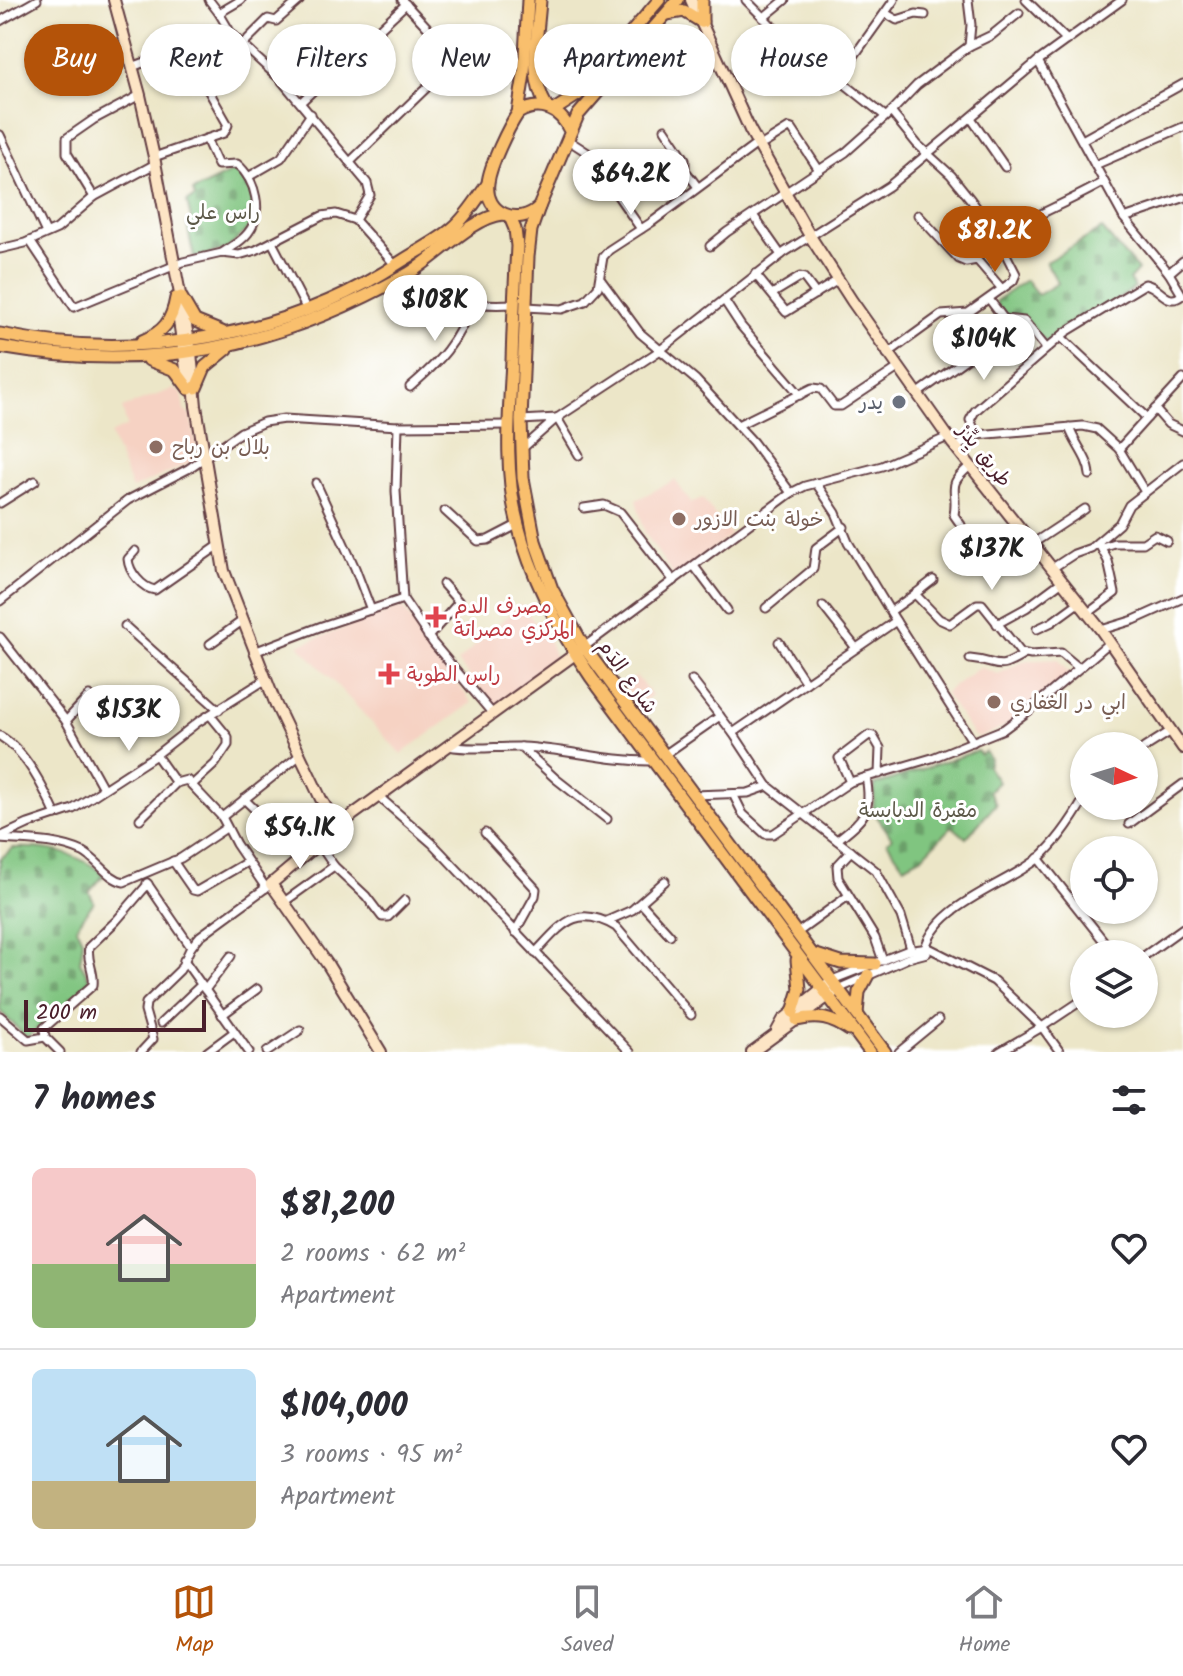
<!DOCTYPE html>
<meta charset="utf-8">
<style>
body{margin:0;font-family:Kalam,"Playpen Sans Arabic",sans-serif;background:#f2f2f3;color:#2b2b33;height:100vh;display:flex;flex-direction:column;font-size:30px;white-space:nowrap}
*{box-sizing:border-box;margin:0}
p{font-size:26px;color:#7c7c81}
.icon{flex:none;width:44px;height:44px;fill:none;stroke:currentColor;stroke-width:2;stroke-linecap:round;stroke-linejoin:round}
.map{position:relative;height:1052px;overflow:hidden}
.drawer{display:flex;flex-direction:column;background:#fff;flex:1}
.drawer>*{flex:none}
.banner{position:absolute;left:24px;top:24px;width:1136px;height:72px;display:flex;gap:16px}
.needle{width:52px;rotate:94deg}
.controls{position:absolute;left:1070px;top:732px;display:grid;gap:16px}
.controls a{display:grid;place-items:center;width:88px;height:88px;border-radius:50%;background:#fff;box-shadow:0 2px 6px #0004;font-size:40px}
.scale{position:absolute;left:24px;bottom:20px;width:182px;box-sizing:border-box;padding-left:8px;border:4px solid #4a1f2b;border-top:0;font-size:22px;line-height:28px;white-space:nowrap;color:#4a1f2b;-webkit-text-stroke:6px #fff;paint-order:stroke}
.price{position:absolute;translate:-50% -68px;padding:0 18px;border-radius:28px;background:#fff;color:#222;font-size:26px;line-height:52px;filter:drop-shadow(0 2px 4px #0008)}
.price::after{content:'';position:absolute;left:50%;top:48px;width:24px;height:18px;margin-left:-12px;background:inherit;clip-path:polygon(0 0,100% 0,50% 100%)}
.price.active{background:#b45309;color:#fff}
ul{padding:0;list-style:none}
li{display:flex;align-items:center;gap:24px;height:200px;padding:0 32px}
li+li{border-top:2px solid #e1e1e2}
li span{display:grid;place-items:center;flex:none;width:224px;height:160px;border-radius:12px;color:#555}
li>.icon{margin-inline-start:auto}
span .icon{width:96px;height:96px;fill:#fffc;stroke-width:1}
li b{font-size:34px}
h2{display:flex;justify-content:space-between;align-items:center;height:96px;padding:0 32px;font-size:34px}
.tag{padding:0 28px;border-radius:36px;background:#fff;box-shadow:0 2px 6px #0004;font-size:28px;line-height:72px}
.tag.active{background:#b45309;color:#fff}
.tab-bar{display:flex;justify-content:space-around;align-items:center;height:112px;border-top:2px solid #e1e1e2;background:#fff;font-size:22px;color:#7c7c81}
.tab-bar a{display:grid;justify-items:center;gap:4px}
.tab-bar .active{color:#b45309}
.map>svg:first-child{display:block}
.built{fill:#f6d2c3}
.cemetery{fill:url(#cemetery-stones);stroke:#657256;stroke-width:2}
.lines{fill:none;stroke-linecap:round;stroke-linejoin:round}
.street-casing{stroke:#623d43;stroke-width:11}
.secondary-casing{stroke:#623d43;stroke-width:14}
.primary-casing{stroke:#623d43;stroke-width:15}
.street{stroke:#fff;stroke-width:7}
.secondary{stroke:#fde5c5;stroke-width:10}
.primary{stroke:#f9bf6d;stroke-width:11}
.worship-dot{fill:#6b7280;stroke:#fff;stroke-width:3}
.education-dot{fill:#8d6e63;stroke:#fff;stroke-width:3}
.health-dot{fill:#e0444e;stroke:#fff;stroke-width:3}
.labels{text-anchor:middle;stroke-width:6;stroke-linejoin:round;paint-order:stroke}
.park-label{font-size:20px;fill:#5d5949;stroke:#fff}
.worship-label{font-size:20px;fill:#5b616d;stroke:#fff;text-anchor:end}
.education-label{font-size:20px;fill:#785e54;stroke:#fff;text-anchor:start}
.street-label{font-size:20px;fill:#4a1f2b;stroke:#fff}
.health-label{font-size:20px;fill:#be3a42;stroke:#fff;text-anchor:start}
</style>
<div class="map">
<svg width="1183" height="1052" viewBox="0 0 1183 1052">
<defs>
<pattern id="cemetery-stones" width="16" height="16" patternUnits="userSpaceOnUse" patternTransform="scale(2)"><rect width="16" height="16" fill="#80c580"/><path d="M2 7V4a2 2 0 0 1 4 0v3zM10 15v-3a2 2 0 0 1 4 0v3z" fill="#6b9f69"/></pattern>
</defs>
<rect width="100%" height="100%" fill="#fff"/>
<filter id="ink" filterUnits="userSpaceOnUse"><feTurbulence type="fractalNoise" baseFrequency=".0125" numOctaves="2"/><feDisplacementMap in="SourceGraphic" scale="16" xChannelSelector="R" yChannelSelector="G"/><feConvolveMatrix kernelMatrix="1 2 1 2 8 2 1 2 1" color-interpolation-filters="sRGB"/></filter>
<filter id="wash" filterUnits="userSpaceOnUse"><feTurbulence type="fractalNoise" baseFrequency=".006" numOctaves="4" result="noise"/><feDisplacementMap in="SourceGraphic" scale="32" xChannelSelector="R" yChannelSelector="G"/><feGaussianBlur stdDeviation="1.8" result="paint"/><feColorMatrix in="noise" values="0 0 0 0 0 0 0 0 0 0 0 0 0 0 0 0 0 1.4 0 .05"/><feComposite in="paint" operator="in"/></filter>
<g filter="url(#wash)">
<rect width="100%" height="100%" fill="#ece6c8"/>
<g class="built">
<polygon points="173,389 182,393 184,411 191,415 199,459 132,489 110,434 127,426 122,408"/>
<polygon points="675,480 691,503 702,498 731,535 675,578 645,533 636,500"/>
<polygon points="520,604 548,638 557,664 497,707 457,662"/>
<polygon points="402,607 472,703 401,754 299,645"/>
<polygon points="1057,659 1070,674 1006,726 979,738 974,736 944,693 980,667 998,674 1024,661"/>
<polygon points="636,676 652,695 639,705 624,687"/>
</g>
<g class="cemetery">
<polygon points="236,170 252,190 255,222 227,249 194,258 187,224 191,219 187,202 195,197 193,191"/>
<polygon points="1102,229 1138,270 1129,280 1135,288 1048,344 1028,324 1009,320 996,304 997,300 1026,280 1038,295 1058,283 1046,262"/>
<polygon points="977,751 981,755 985,752 990,759 988,767 998,782 989,791 996,804 966,838 952,826 923,856 904,866 887,842 892,838 873,811 875,785"/>
<path d="M13,848C49,846 76,853 105,874L89,892L94,902L76,927L83,942L80,962L91,981L27,1038L0,1011V859Z"/>
</g>
</g>
<g filter="url(#ink)">
<g class="lines">
<defs>
<g id="street">
<polyline points="209,0 219,13"/>
<polyline points="241,0 219,13 232,35 281,80 367,183 370,195 355,220 396,266"/>
<polyline points="746,0 772,26 885,116"/>
<polyline points="1026,0 1067,40"/>
<polyline points="885,13 897,20 916,14 925,15"/>
<polyline points="763,18 785,0"/>
<polyline points="0,21 37,0"/>
<polyline points="242,45 268,19 276,21 300,0"/>
<polyline points="969,46 992,35 1019,13"/>
<polyline points="190,57 232,35"/>
<polyline points="132,67 180,49 186,51 228,125 224,133 206,139"/>
<polyline points="839,77 894,0"/>
<polyline points="301,102 406,4"/>
<polyline points="891,112 917,85 969,46 971,25 968,0"/>
<polyline points="971,118 1005,167"/>
<polyline points="665,129 685,159 685,170 697,186"/>
<polyline points="0,135 46,233"/>
<polyline points="568,140 588,153 641,229"/>
<polyline points="1082,140 1183,84"/>
<polyline points="765,143 789,128 792,129 819,170"/>
<path d="M154,157L206,139L218,165L237,164C256,180 264,213 248,233C241,242 232,246 222,253"/>
<polyline points="351,161 450,65 450,52 402,0"/>
<polyline points="1095,165 1183,127"/>
<polyline points="248,177 281,158 311,114"/>
<polyline points="94,197 67,153 67,138 93,120 140,95"/>
<polyline points="753,215 781,255"/>
<polyline points="918,215 959,259 966,262 977,260 1002,289"/>
<polyline points="1124,218 1183,198"/>
<path d="M998,237C1032,216 1069,202 1104,182"/>
<polyline points="30,241 74,307 183,262 222,253 239,255 256,250 322,216 336,214 355,220"/>
<polyline points="272,242 307,310"/>
<polyline points="710,246 727,232 846,152 891,112 917,144 951,175 971,200 994,231 1016,274 1013,281 968,313 941,315 887,354"/>
<polyline points="0,249 25,243 57,229 94,197 155,164"/>
<polyline points="1169,273 1183,261"/>
<polyline points="755,274 786,312 838,280"/>
<path d="M402,277C441,302 468,306 514,304"/>
<polyline points="601,280 640,333 696,380 753,442 791,493"/>
<polyline points="772,294 800,277 804,278 816,294"/>
<polyline points="724,300 741,326 800,395"/>
<polyline points="526,307 562,309 585,301 598,287 603,257 609,250 652,222 757,144"/>
<polyline points="1004,319 1024,321 1046,348"/>
<path d="M410,387C440,361 458,343 471,304"/>
<polyline points="917,394 976,352 1004,319 989,299"/>
<polyline points="1155,409 1168,424 1183,431"/>
<polyline points="557,418 579,455"/>
<polyline points="1147,418 1183,379"/>
<polyline points="521,420 557,418"/>
<polyline points="738,425 813,388 821,389 834,406 841,406 898,368"/>
<polyline points="398,426 396,491 403,599 433,643 492,713"/>
<path d="M1069,427C1074,443 1089,458 1090,475"/>
<polyline points="977,435 1083,426 1097,429 1119,449 1147,418 1061,337"/>
<path d="M955,448L977,435L970,420L975,411L1066,332L1145,284C1160,286 1167,308 1182,295L1169,273L1124,218L1038,61"/>
<polyline points="522,449 557,418 659,351 785,252 889,186 1038,61 1122,0"/>
<polyline points="1119,449 1145,492"/>
<polyline points="316,483 355,568 371,610"/>
<polyline points="816,483 836,513 848,542 896,621 973,742"/>
<polyline points="0,503 35,481"/>
<polyline points="584,508 604,505 620,512 674,581"/>
<polyline points="445,511 478,541 488,540 517,525"/>
<path d="M961,525L954,515C959,487 944,488 970,466"/>
<polyline points="1032,544 1085,509"/>
<polyline points="1102,547 1114,543 1143,543 1155,535 1167,541"/>
<path d="M135,551L128,559C129,572 142,588 155,590L218,546"/>
<polyline points="694,566 727,610"/>
<polyline points="1051,569 1074,554 1091,548 1119,524 1129,505 1183,463"/>
<polyline points="915,594 933,580"/>
<polyline points="0,601 128,500 188,469 241,432 264,422 284,419 398,426 509,425"/>
<polyline points="823,606 856,648"/>
<polyline points="766,608 813,569 816,548 844,527"/>
<polyline points="891,611 915,594 939,619 950,624 977,604 982,604 1021,653 1031,655 1061,653 1079,668"/>
<polyline points="1087,614 1115,593 1108,561 1098,542"/>
<polyline points="997,624 1026,608 1061,582"/>
<polyline points="125,626 219,710"/>
<polyline points="1037,629 1052,622 1078,603"/>
<polyline points="1101,630 1134,620 1183,598"/>
<polyline points="0,637 66,721 103,788"/>
<polyline points="428,637 459,602 443,584"/>
<polyline points="779,642 806,683"/>
<polyline points="210,644 242,621"/>
<polyline points="584,647 791,493 805,486 882,466 948,437"/>
<polyline points="254,652 322,626 403,599"/>
<path d="M970,659C1002,662 994,673 1025,654"/>
<polyline points="692,680 733,733 768,786 876,871 901,916 911,949"/>
<polyline points="66,721 89,696"/>
<polyline points="733,733 896,621"/>
<path d="M0,736C26,751 44,789 56,815"/>
<path d="M449,746C473,751 498,746 523,747C567,749 609,762 654,761"/>
<polyline points="521,747 556,779 607,819"/>
<polyline points="1144,748 1171,731"/>
<polyline points="156,755 176,783"/>
<polyline points="664,755 720,716"/>
<polyline points="850,782 839,758 869,735 873,736 880,748 879,774"/>
<polyline points="192,785 215,764 228,745 228,737 210,715"/>
<polyline points="733,794 743,814 765,834 773,834 850,782 932,758 1004,729 1031,709 1110,642"/>
<polyline points="694,795 748,793 768,786"/>
<polyline points="378,796 432,843 630,1052"/>
<polyline points="244,799 276,830 283,832 325,807"/>
<polyline points="222,817 299,756"/>
<polyline points="140,819 176,783 187,780 222,817 236,844 266,888"/>
<polyline points="1129,824 1183,784"/>
<polyline points="485,833 536,889 535,896 515,932"/>
<polyline points="0,837 28,824 73,809 156,755 198,722 265,680"/>
<path d="M0,839C28,841 57,840 83,852C98,860 108,879 124,882L181,858L226,828"/>
<path d="M837,840C863,819 873,813 866,777"/>
<polyline points="319,844 334,866 366,896 382,917 388,917 405,900"/>
<polyline points="851,851 837,866 838,878 875,938 883,961"/>
<polyline points="1038,858 1114,954"/>
<polyline points="173,861 193,890 197,891 247,862"/>
<polyline points="147,883 191,947"/>
<polyline points="284,902 334,866"/>
<polyline points="641,903 670,935"/>
<polyline points="607,921 632,910 665,881"/>
<polyline points="797,933 848,896"/>
<path d="M535,953C562,925 575,903 616,927L691,1015"/>
<path d="M924,953C933,905 1003,887 1039,858C1057,842 1072,820 1084,799"/>
<polyline points="1144,956 1183,928"/>
<polyline points="184,960 249,1052"/>
<polyline points="832,980 906,951 929,948 994,981 1042,1027 1084,999"/>
<polyline points="838,989 908,958 927,953"/>
<polyline points="205,990 231,956"/>
<polyline points="222,1015 257,989"/>
<polyline points="0,1016 28,1040 45,1037"/>
<polyline points="161,1023 201,985"/>
<path d="M60,1052L45,1037L44,1028L93,985C95,971 86,961 89,947L116,921L148,884"/>
<polyline points="141,1052 153,1039 145,1011 146,1003 180,970 191,947 200,936 271,884"/>
<polyline points="207,1052 234,1032"/>
<polyline points="267,1052 300,1030"/>
<polyline points="899,1052 938,1020"/>
<polyline points="999,1052 1042,1027 1060,1052"/>
</g>
<g id="secondary">
<polyline points="114,0 140,95 154,157 191,352 196,406 224,571 276,705 321,799 338,827"/>
<polyline points="691,0 750,130 810,236 852,301 953,444 1101,630 1183,748"/>
<polyline points="178,314 189,389"/>
<polyline points="777,1031 783,1020 828,984"/>
<polyline points="381,1052 328,965 271,884 354,814 582,649"/>
<polyline points="752,1052 834,992"/>
</g>
<g id="primary">
<path d="M540,0C538,35 528,77 547,107"/>
<polyline points="667,14 684,11 702,22"/>
<polyline points="702,22 702,0"/>
<polyline points="554,110 579,94 659,0"/>
<polyline points="518,113 524,74 528,0"/>
<path d="M570,131C560,109 540,100 518,113C508,128 490,165 488,183C484,214 519,227 539,207L578,115L678,0"/>
<polyline points="539,207 531,230 528,257 521,420 523,478 535,541 552,589 584,647 885,1052"/>
<path d="M510,217L515,229L517,246C515,284 513,323 512,361C509,416 504,471 518,525C532,580 559,630 591,677L870,1052"/>
<polyline points="181,297 195,321 222,332"/>
<path d="M0,334C136,362 286,338 402,261C419,250 438,241 453,228C467,216 477,199 487,185"/>
<path d="M142,341C164,332 172,321 176,298"/>
<path d="M0,347C149,373 274,349 406,275C434,260 472,217 503,214"/>
<polyline points="149,360 175,370 189,389"/>
<polyline points="196,388 205,367 227,349"/>
<polyline points="813,954 841,963 875,964"/>
<polyline points="793,1012 800,989 797,960"/>
<polyline points="857,1014 859,992 868,975"/>
<path d="M797,1020C818,1015 831,1018 849,1030"/>
</g>
</defs>
<use href="#street" class="street-casing"/>
<use href="#secondary" class="secondary-casing"/>
<use href="#primary" class="primary-casing"/>
<use href="#street" class="street"/>
<use href="#secondary" class="secondary"/>
<use href="#primary" class="primary"/>
</g>
</g>
<circle class="worship-dot" cx="899" cy="402" r="8"/>
<g class="education-dot">
<circle cx="156" cy="447" r="8"/>
<circle cx="679" cy="519" r="8"/>
<circle cx="994" cy="702" r="8"/>
</g>
<g class="health-dot">
<path d="M432 605h8v8h8v8h-8v8h-8v-8h-8v-8h8z"/>
<path d="M385 662h8v8h8v8h-8v8h-8v-8h-8v-8h8z"/>
</g>
<g class="labels">
<g class="park-label">
<text x="223" y="219">راس علي</text>
<text x="918" y="817">مقبرة الدبابسة</text>
</g>
<g class="worship-label">
<text x="883" y="409">يدر</text>
</g>
<g class="education-label">
<text x="172" y="454">بلال بن رباح</text>
<text x="695" y="526">خولة بنت الازور</text>
<text x="1010" y="709">ابي در الغفاري</text>
</g>
<g class="street-label">
<text transform="translate(985 455) rotate(52)" y="7">طريق يِدِّرْ</text>
<text transform="translate(628 676) rotate(54)" y="7">شارع الدَم</text>
</g>
<g class="health-label">
<text x="454" y="613">مصرف الدم<tspan x="454" dy="23">المركزي مصراتة</tspan></text>
<text x="407" y="681">راس الطوبة</text>
</g>
</g>
</svg>
<div class="controls">
<a><svg class="needle" viewBox="-14 -14 28 28"><path d="M0-13l5 13h-10z" fill="#e53935"/><path d="M0 13l5-13h-10z" fill="#7c7c81"/></svg></a>
<a><svg class="icon" aria-label="locate" viewBox="0 0 24 24"><circle cx="12" cy="12" r="6"/><path d="M12 2v4M12 18v4M2 12h4M18 12h4"/></svg></a>
<a><svg class="icon" aria-label="layers" viewBox="0 0 24 24"><path d="M12 4l9 5-9 5-9-5zM3 14l9 5 9-5"/></svg></a>
</div>
<div class="scale">200 m</div>
<b class="price" style="left:631px;top:217px">$64.2K</b>
<b class="price active" style="left:995px;top:274px">$81.2K</b>
<b class="price" style="left:435px;top:343px">$108K</b>
<b class="price" style="left:984px;top:382px">$104K</b>
<b class="price" style="left:992px;top:592px">$137K</b>
<b class="price" style="left:129px;top:753px">$153K</b>
<b class="price" style="left:300px;top:871px">$54.1K</b>
<div class="banner">
<a class="tag active">Buy</a>
<a class="tag">Rent</a>
<a class="tag">Filters</a>
<a class="tag">New</a>
<a class="tag">Apartment</a>
<a class="tag">House</a>
</div>
</div>
<section class="drawer">
<h2>7 homes<svg class="icon" aria-label="filters" viewBox="0 0 24 24"><path d="M4 7h16M4 17h16"/><circle cx="9" cy="7" r="2"/><circle cx="15" cy="17" r="2"/></svg></h2>
<ul>
<li><span style="background:linear-gradient(#f6c9c9 60%,#8fb573 0)"><svg class="icon" aria-label="home" viewBox="0 0 24 24"><path d="M3 11l9-7 9 7M6 9v11h12V9"/></svg></span><div><b>$81,200</b><p>2 rooms · 62 m²</p><p>Apartment</p></div><svg class="icon" aria-label="heart" viewBox="0 0 24 24"><path d="M12 20l-8-8c-3-5 5-10 8-4 3-6 11-1 8 4z"/></svg></li>
<li><span style="background:linear-gradient(#bfe0f5 70%,#c2b280 0)"><svg class="icon" aria-label="home" viewBox="0 0 24 24"><path d="M3 11l9-7 9 7M6 9v11h12V9"/></svg></span><div><b>$104,000</b><p>3 rooms · 95 m²</p><p>Apartment</p></div><svg class="icon" aria-label="heart" viewBox="0 0 24 24"><path d="M12 20l-8-8c-3-5 5-10 8-4 3-6 11-1 8 4z"/></svg></li>
</ul>
</section>
<nav class="tab-bar">
<a class="active"><svg class="icon" aria-label="map" viewBox="0 0 24 24"><path d="M3 6l6-2 6 2 6-2v14l-6 2-6-2-6 2zM9 4v14M15 6v14"/></svg>Map</a>
<a><svg class="icon" aria-label="saved" viewBox="0 0 24 24"><path d="M7 4h10v16l-5-4-5 4z"/></svg>Saved</a>
<a><svg class="icon" aria-label="home" viewBox="0 0 24 24"><path d="M3 11l9-7 9 7M6 9v11h12V9"/></svg>Home</a>
</nav>
